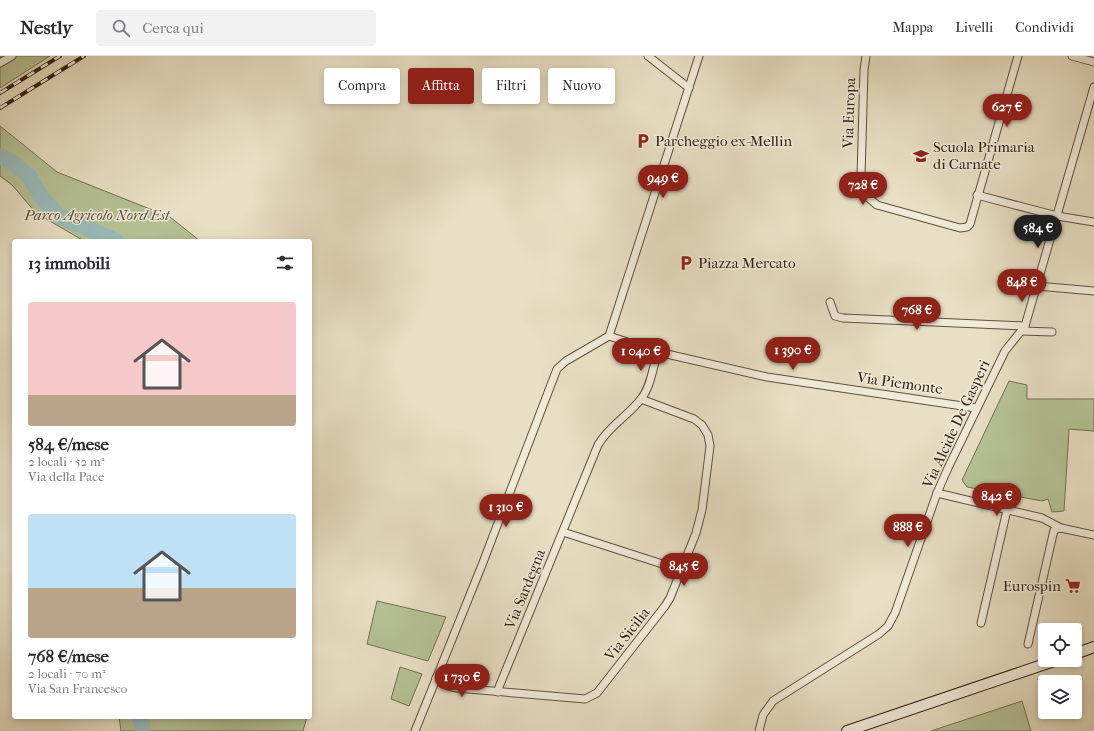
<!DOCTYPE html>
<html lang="it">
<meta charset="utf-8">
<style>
body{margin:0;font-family:"IM FELL French Canon",serif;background:#f2f2f3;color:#2b2b33;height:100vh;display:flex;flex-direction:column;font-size:15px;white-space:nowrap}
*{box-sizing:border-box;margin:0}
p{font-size:13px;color:#7c7c81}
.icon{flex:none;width:22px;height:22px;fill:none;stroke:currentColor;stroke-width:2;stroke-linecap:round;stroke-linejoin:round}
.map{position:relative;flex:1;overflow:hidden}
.panel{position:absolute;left:12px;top:183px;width:300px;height:480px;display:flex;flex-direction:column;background:#fff;border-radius:4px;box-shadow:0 2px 6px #0003}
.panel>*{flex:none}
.hud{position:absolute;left:324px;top:12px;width:380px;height:36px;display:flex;gap:8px}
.buttons{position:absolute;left:1038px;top:567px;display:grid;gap:8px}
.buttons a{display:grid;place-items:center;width:44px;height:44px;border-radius:4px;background:#fff;box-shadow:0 2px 6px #0003;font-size:20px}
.price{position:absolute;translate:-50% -34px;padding:0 9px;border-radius:14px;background:#8f2418;color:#fff;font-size:13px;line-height:26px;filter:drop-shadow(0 1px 2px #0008)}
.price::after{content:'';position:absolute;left:50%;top:24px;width:12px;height:9px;margin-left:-6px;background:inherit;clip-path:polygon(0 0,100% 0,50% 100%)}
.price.current{background:#222;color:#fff}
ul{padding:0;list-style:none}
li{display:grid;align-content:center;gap:8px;height:212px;padding:0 16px}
li span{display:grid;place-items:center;height:124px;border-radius:4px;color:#555}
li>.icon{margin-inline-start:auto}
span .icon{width:72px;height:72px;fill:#fffc;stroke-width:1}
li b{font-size:17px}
h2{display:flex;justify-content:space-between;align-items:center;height:48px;padding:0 16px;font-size:17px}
.tag{padding:0 14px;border-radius:4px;background:#fff;box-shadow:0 2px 6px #0003;font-size:14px;line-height:36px}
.tag.current{background:#8f2418;color:#fff}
header{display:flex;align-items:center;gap:24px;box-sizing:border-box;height:56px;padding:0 20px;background:#fff;border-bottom:1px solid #e1e1e2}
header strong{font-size:19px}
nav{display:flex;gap:22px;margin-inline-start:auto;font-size:14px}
.search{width:280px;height:36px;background:#f2f2f3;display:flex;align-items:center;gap:10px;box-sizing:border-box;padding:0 14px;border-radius:4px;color:#7c7c81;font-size:15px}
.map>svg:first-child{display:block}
.green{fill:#b5c295;stroke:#737154}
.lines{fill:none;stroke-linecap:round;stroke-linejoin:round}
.river{stroke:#9bb;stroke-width:16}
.street-casing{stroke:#5f503e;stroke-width:9}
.secondary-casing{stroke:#312012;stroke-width:12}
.street{stroke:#f0ead9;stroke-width:7}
.secondary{stroke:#f0ead9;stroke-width:10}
.rail-casing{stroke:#312012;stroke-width:4}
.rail{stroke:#f0ead9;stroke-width:2.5;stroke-dasharray:8;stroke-linecap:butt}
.labels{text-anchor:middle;stroke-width:3;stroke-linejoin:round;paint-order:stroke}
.street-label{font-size:15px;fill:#312012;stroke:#f0ead9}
.poi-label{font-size:15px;fill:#312012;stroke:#f0ead9;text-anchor:start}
.park-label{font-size:15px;font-style:italic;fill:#595139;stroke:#f0ead9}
</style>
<header>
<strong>Nestly</strong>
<div class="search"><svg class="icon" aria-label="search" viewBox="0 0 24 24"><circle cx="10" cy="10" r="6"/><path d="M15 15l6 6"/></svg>Cerca qui</div>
<nav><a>Mappa</a><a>Livelli</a><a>Condividi</a></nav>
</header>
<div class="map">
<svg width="1094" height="675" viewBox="0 0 1094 675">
<rect width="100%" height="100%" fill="#e8dfc4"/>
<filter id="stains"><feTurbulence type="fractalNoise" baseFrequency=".005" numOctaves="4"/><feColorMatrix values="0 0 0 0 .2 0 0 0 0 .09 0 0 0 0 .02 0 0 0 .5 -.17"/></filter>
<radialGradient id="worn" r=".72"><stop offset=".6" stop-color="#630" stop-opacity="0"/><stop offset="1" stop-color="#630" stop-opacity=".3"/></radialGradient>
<g class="green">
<polygon points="0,0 50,0 0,32"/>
<polygon points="0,70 57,116 170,161 200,185 84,185 36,157 12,129 0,120"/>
<polygon points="1009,325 1027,329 1027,343 1094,343 1094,375 1069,373 1064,455 1052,456 1048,443 1042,445 967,431 962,424"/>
<polygon points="377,545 446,561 428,605 367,588"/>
<polygon points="400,611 422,618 409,650 391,643"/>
<polygon points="1022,645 1031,675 931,675"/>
<polygon points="119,661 307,661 303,675 121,675"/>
</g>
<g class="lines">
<g class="river">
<polyline points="0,100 13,107 29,120 39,138 58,160 117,185"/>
<polyline points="140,661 143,675"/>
</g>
<defs>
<g id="street">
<polyline points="648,0 689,32"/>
<polyline points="866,0 864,14 861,121 863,137 877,149 960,172 967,171 970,168 1018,0"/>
<polyline points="1072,0 1094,6"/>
<polyline points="0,7 12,0"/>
<polyline points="977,139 1057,160 1094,166"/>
<polyline points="1037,230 1094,235"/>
<polyline points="830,246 835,260 843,262 1025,270"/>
<polyline points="1022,275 1052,276"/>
<polyline points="609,280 658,296 767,321 976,352"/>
<polyline points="609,280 699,0"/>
<polyline points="937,437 1042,462 1061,472"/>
<polyline points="563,476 681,514"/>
<polyline points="981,567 1007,454"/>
<polyline points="1028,588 1054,474 1061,472 1094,479"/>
<polyline points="436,622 448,630 457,632 585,643 597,637 665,550 670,542 696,477 702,454 710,390 708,379 702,369 694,363 641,343"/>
<path d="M498,636L499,631L598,389C609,370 628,360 641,343C651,331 653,310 658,296"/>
<polyline points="415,675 482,509 557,313 566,305 609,280"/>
<polyline points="759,675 763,659 773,645 879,578 888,570 895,557 937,437 948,412 1005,295 1025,270 1094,31"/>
</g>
<g id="secondary">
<polyline points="1075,598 1094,591"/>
<polyline points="847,675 1057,604"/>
</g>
</defs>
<use href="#street" class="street-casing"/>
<use href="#secondary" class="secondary-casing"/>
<use href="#street" class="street"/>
<use href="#secondary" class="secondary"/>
<defs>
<g id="rail">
<polyline points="0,37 60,0"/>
<polyline points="0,52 84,0"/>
</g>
</defs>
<use href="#rail" class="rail-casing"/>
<use href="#rail" class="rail"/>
</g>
<defs>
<symbol id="parking-bare" viewBox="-9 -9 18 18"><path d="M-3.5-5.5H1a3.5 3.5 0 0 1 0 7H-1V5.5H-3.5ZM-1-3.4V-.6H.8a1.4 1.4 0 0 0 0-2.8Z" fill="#8f2418" stroke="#f0ead9" stroke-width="2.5" paint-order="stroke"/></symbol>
<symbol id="school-bare" viewBox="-9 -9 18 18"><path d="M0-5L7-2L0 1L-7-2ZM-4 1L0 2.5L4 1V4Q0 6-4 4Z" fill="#8f2418" stroke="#f0ead9" stroke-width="2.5" paint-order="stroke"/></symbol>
<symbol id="supermarket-bare" viewBox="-9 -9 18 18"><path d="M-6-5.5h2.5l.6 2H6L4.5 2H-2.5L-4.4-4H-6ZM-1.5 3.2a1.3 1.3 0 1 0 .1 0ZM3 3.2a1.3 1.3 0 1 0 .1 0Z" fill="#8f2418" stroke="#f0ead9" stroke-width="2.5" paint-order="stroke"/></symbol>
</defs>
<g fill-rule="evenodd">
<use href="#parking-bare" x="632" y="74" width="22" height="22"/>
<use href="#school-bare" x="910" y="89" width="22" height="22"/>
<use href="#parking-bare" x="675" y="196" width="22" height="22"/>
<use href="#supermarket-bare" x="1062" y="519" width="22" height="22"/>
</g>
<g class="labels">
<g class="street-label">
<text transform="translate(849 57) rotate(-88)" y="5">Via Europa</text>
<text transform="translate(900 327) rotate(8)" y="5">Via Piemonte</text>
<text transform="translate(956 368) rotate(-65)" y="5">Via Alcide De Gasperi</text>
<text transform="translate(525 533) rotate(-68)" y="5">Via Sardegna</text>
<text transform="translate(627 578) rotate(-52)" y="5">Via Sicilia</text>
</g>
<g class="poi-label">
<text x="655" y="90">Parcheggio ex-Mellin</text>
<text x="933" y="96">Scuola Primaria<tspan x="933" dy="17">di Carnate</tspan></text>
<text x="698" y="212">Piazza Mercato</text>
<text x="1061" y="535" text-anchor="end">Eurospin</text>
</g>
<g class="park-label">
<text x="97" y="164">Parco Agricolo Nord Est</text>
</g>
</g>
<rect width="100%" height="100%" filter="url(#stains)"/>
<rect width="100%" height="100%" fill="url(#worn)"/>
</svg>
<div class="buttons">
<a><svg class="icon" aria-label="locate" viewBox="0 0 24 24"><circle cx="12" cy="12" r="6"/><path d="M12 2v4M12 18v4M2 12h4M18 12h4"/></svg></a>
<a><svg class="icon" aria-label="layers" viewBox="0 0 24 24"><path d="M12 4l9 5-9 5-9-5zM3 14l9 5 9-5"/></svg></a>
</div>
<b class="price" style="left:1007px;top:72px">627 €</b>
<b class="price" style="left:663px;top:143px">949 €</b>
<b class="price" style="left:863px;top:150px">728 €</b>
<b class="price current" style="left:1038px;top:193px">584 €</b>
<b class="price" style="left:1022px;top:247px">848 €</b>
<b class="price" style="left:917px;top:275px">768 €</b>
<b class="price" style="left:793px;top:315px">1 390 €</b>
<b class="price" style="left:641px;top:316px">1 040 €</b>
<b class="price" style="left:997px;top:461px">842 €</b>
<b class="price" style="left:506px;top:472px">1 310 €</b>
<b class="price" style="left:908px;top:492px">888 €</b>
<b class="price" style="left:684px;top:531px">845 €</b>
<b class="price" style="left:462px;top:642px">1 730 €</b>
<div class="hud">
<a class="tag">Compra</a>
<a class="tag current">Affitta</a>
<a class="tag">Filtri</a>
<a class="tag">Nuovo</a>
</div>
<section class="panel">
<h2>13 immobili<svg class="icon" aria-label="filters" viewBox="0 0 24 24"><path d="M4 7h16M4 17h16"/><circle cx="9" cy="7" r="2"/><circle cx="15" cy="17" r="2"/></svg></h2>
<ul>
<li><span style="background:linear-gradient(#f6c9c9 75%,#b9a48a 0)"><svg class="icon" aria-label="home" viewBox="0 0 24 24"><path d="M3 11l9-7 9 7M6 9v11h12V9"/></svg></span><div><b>584 €/mese</b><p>2 locali · 52 m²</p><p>Via della Pace</p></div></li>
<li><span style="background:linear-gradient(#bfe0f5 60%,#b9a48a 0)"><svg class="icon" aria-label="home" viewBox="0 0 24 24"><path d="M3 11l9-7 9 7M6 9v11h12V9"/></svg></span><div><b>768 €/mese</b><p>2 locali · 70 m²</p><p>Via San Francesco</p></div></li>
</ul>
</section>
</div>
